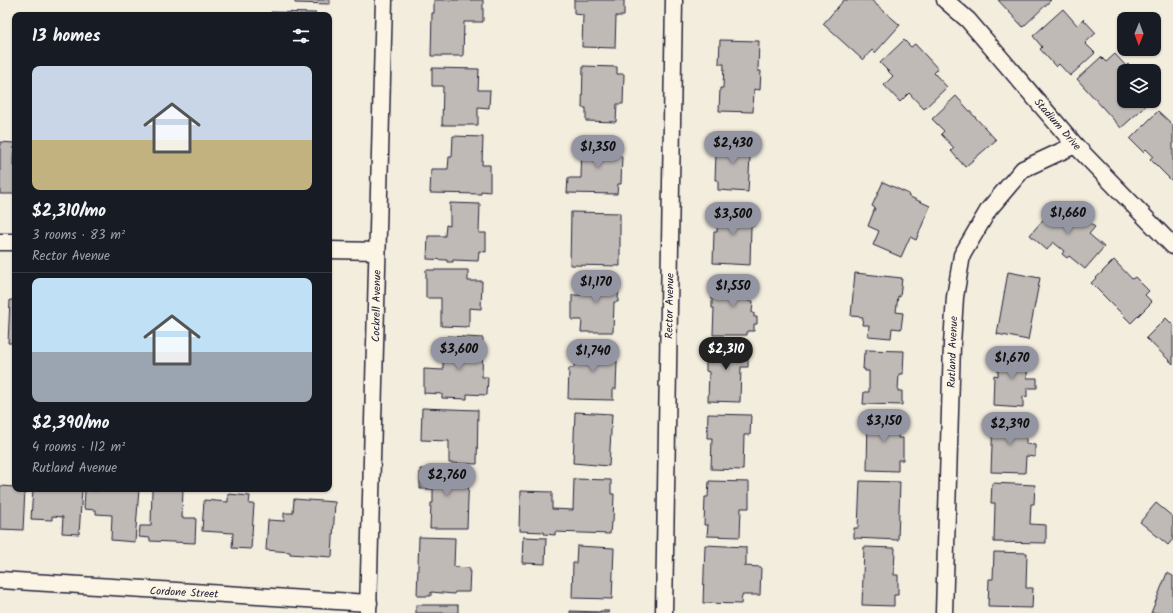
<!DOCTYPE html>
<meta charset="utf-8">
<style>
body{margin:0;font-family:Kalam,sans-serif;background:#20242c;color:#f1f3f6;height:100vh;display:flex;flex-direction:column;font-size:15px;white-space:nowrap}
*{box-sizing:border-box;margin:0}
p{font-size:13px;color:#9ea1a6}
.icon{flex:none;width:22px;height:22px;fill:none;stroke:currentColor;stroke-width:2;stroke-linecap:round;stroke-linejoin:round}
.map{position:relative;flex:1;overflow:hidden}
.sheet{position:absolute;left:12px;top:12px;width:320px;height:480px;display:flex;flex-direction:column;background:#171b24;border-radius:8px;box-shadow:0 1px 3px #0004}
.sheet>*{flex:none}
.needle{width:26px;rotate:181deg}
.fabs{position:absolute;left:1117px;top:12px;display:grid;gap:8px}
.fabs a{display:grid;place-items:center;width:44px;height:44px;border-radius:8px;background:#171b24;box-shadow:0 1px 3px #0004;font-size:20px}
.price{position:absolute;translate:-50% -34px;padding:0 9px;border-radius:14px;background:#9495a2;color:#111;font-size:13px;line-height:26px;filter:drop-shadow(0 1px 2px #0008)}
.price::after{content:'';position:absolute;left:50%;top:24px;width:12px;height:9px;margin-left:-6px;background:inherit;clip-path:polygon(0 0,100% 0,50% 100%)}
.price.current{background:#222;color:#fff}
ul{padding:0;list-style:none}
li{display:grid;align-content:center;gap:8px;height:212px;padding:0 20px}
li+li{border-top:1px solid #363941}
li span{display:grid;place-items:center;height:124px;border-radius:8px;color:#555}
li>.icon{margin-inline-start:auto}
span .icon{width:72px;height:72px;fill:#fffc;stroke-width:1}
li b{font-size:17px}
h2{display:flex;justify-content:space-between;align-items:center;height:48px;padding:0 20px;font-size:17px}
.map>svg:first-child{display:block}
.building{fill:#bfbab6;stroke:#22223b}
.lines{fill:none;stroke-linecap:round;stroke-linejoin:round}
.street-casing{stroke:#22223b;stroke-width:19}
.street{stroke:#fcf5e5;stroke-width:16}
.labels{text-anchor:middle;stroke-width:3.5;stroke-linejoin:round;paint-order:stroke}
.street-label{font-size:11px;fill:#22223b;stroke:#fcf5e5}
</style>
<div class="map">
<svg width="1173" height="613" viewBox="0 0 1173 613">
<rect width="100%" height="100%" fill="#f3edde"/>
<filter id="ink" filterUnits="userSpaceOnUse"><feTurbulence type="fractalNoise" baseFrequency=".025" numOctaves="2"/><feDisplacementMap in="SourceGraphic" scale="8" xChannelSelector="R" yChannelSelector="G"/><feConvolveMatrix kernelMatrix="1 2 1 2 8 2 1 2 1" color-interpolation-filters="sRGB"/></filter>
<g filter="url(#ink)">
<g class="building">
<polygon points="295,0 330,0 330,4 295,3"/>
<polygon points="434,0 483,0 483,22 464,22 463,56 431,56 432,13 434,13"/>
<polygon points="574,0 624,0 624,16 616,16 615,48 582,47 583,15 574,14"/>
<polygon points="844,0 871,0 900,25 875,53 872,50 863,60 823,24"/>
<polygon points="998,0 1051,0 1023,27"/>
<polygon points="1063,9 1077,25 1083,19 1096,33 1085,43 1095,53 1070,76 1059,64 1056,67 1040,49 1042,47 1033,36"/>
<polygon points="271,12 316,13 316,15 271,15"/>
<polygon points="720,40 759,41 758,71 761,71 760,90 754,89 753,112 719,111 720,88 723,88 724,64 719,64"/>
<polygon points="904,40 911,47 915,44 938,69 934,73 947,87 924,109 909,93 900,102 884,85 893,76 880,63"/>
<polygon points="1115,54 1126,66 1128,64 1135,71 1124,71 1124,101 1150,102 1121,128 1077,79 1101,57 1106,62"/>
<polygon points="583,66 617,67 617,74 624,74 623,104 617,104 616,122 586,121 586,108 582,108"/>
<polygon points="432,68 479,69 478,90 490,90 489,108 478,107 478,125 442,125 443,86 432,86"/>
<polygon points="956,96 996,140 965,167 951,151 954,148 941,134 944,131 932,119"/>
<polygon points="1158,111 1173,125 1173,178 1171,180 1150,159 1153,156 1146,149 1143,152 1130,139"/>
<polygon points="453,136 483,137 482,165 490,165 490,192 481,191 481,194 430,193 431,169 448,169 449,157 452,157"/>
<polygon points="719,138 751,139 748,192 718,190 718,180 715,180 716,154 718,154"/>
<polygon points="582,140 619,141 618,156 622,156 621,184 618,184 617,194 567,193 568,178 581,178"/>
<polygon points="0,142 14,143 13,166 15,166 15,194 0,194"/>
<polygon points="883,182 909,194 908,196 930,206 916,240 910,237 901,257 873,245 879,231 868,226 875,208 872,206"/>
<polygon points="1058,202 1075,216 1078,213 1095,227 1089,234 1104,247 1085,269 1069,256 1067,258 1062,254 1064,251 1053,242 1047,250 1030,235"/>
<polygon points="450,203 480,204 479,233 486,233 486,252 479,251 478,261 453,260 453,262 447,262 447,260 427,259 428,236 445,236 446,225 450,226"/>
<polygon points="718,207 754,208 754,226 751,226 750,265 713,263 714,232 717,232"/>
<polygon points="571,212 620,213 620,266 570,265"/>
<polygon points="1114,260 1132,279 1135,277 1149,291 1145,295 1152,302 1131,323 1091,283"/>
<polygon points="426,270 468,270 468,281 482,281 481,309 469,308 469,327 441,326 441,298 426,298"/>
<polygon points="1008,272 1040,278 1028,340 997,334"/>
<polygon points="855,273 902,278 900,297 898,296 896,312 903,313 901,329 892,328 891,338 868,336 869,325 862,325 863,317 851,316"/>
<polygon points="581,277 619,278 618,302 614,302 613,332 581,332 582,320 572,320 572,295 581,295"/>
<polygon points="716,278 749,279 748,301 753,301 752,313 754,313 754,317 757,317 757,324 754,324 754,331 747,331 747,335 713,335 714,308 712,308 712,292 715,292"/>
<polygon points="10,300 15,300 15,343 8,343"/>
<polygon points="1166,318 1173,325 1173,364 1146,338"/>
<polygon points="447,336 483,338 482,377 488,377 487,395 467,394 467,399 442,398 442,394 424,393 424,369 443,370 443,358 448,358"/>
<polygon points="706,343 748,344 748,367 741,367 740,402 708,401 709,372 706,371"/>
<polygon points="575,344 615,345 615,361 617,361 616,389 613,389 613,400 568,399 569,368 574,368"/>
<polygon points="866,350 904,351 903,374 899,374 898,391 902,391 902,405 863,404 864,392 869,392 869,371 865,371 865,369 863,369 864,353 866,353"/>
<polygon points="998,351 1028,352 1027,378 1037,378 1037,388 1027,388 1027,397 1023,396 1023,408 993,406 994,375 998,376"/>
<polygon points="422,408 478,410 477,464 449,463 449,441 421,440"/>
<polygon points="575,412 612,414 609,466 573,463"/>
<polygon points="708,414 751,415 750,435 744,435 743,470 711,469 712,438 707,438"/>
<polygon points="868,415 899,415 898,438 903,438 903,460 898,460 898,471 867,470"/>
<polygon points="993,419 1026,420 1026,444 1035,445 1035,457 1026,456 1025,473 991,472"/>
<polygon points="420,469 469,470 467,528 430,528 431,503 433,503 433,489 420,489"/>
<polygon points="574,479 611,480 611,494 614,494 613,522 611,522 610,534 555,532 555,535 544,534 544,532 519,531 520,491 552,492 552,509 573,510"/>
<polygon points="709,481 749,482 749,508 741,508 740,537 707,536 708,525 704,525 705,497 708,497"/>
<polygon points="860,481 900,482 898,540 854,538 854,528 858,528"/>
<polygon points="992,483 1035,485 1034,504 1031,504 1030,524 1046,525 1046,543 994,542 995,503 991,503"/>
<polygon points="0,486 15,487 15,489 25,489 23,530 0,529"/>
<polygon points="33,489 82,490 79,534 62,533 63,517 52,516 52,520 31,519"/>
<polygon points="97,489 139,489 135,542 111,540 112,515 96,514 96,510 84,509 85,490 97,491"/>
<polygon points="152,489 183,489 182,518 196,518 195,543 150,541 150,538 139,537 140,526 151,526"/>
<polygon points="228,494 250,496 249,504 254,504 251,549 232,548 233,533 202,531 204,500 228,502"/>
<polygon points="294,499 335,502 332,557 290,554 290,552 266,550 268,520 284,521 284,513 293,513"/>
<polygon points="1156,503 1173,517 1173,539 1168,545 1140,522"/>
<polygon points="419,537 455,538 454,567 470,568 469,592 455,592 454,594 431,592 431,596 417,596"/>
<polygon points="523,537 546,538 545,564 522,563"/>
<polygon points="705,545 746,547 746,565 743,566 761,567 760,595 742,595 741,604 703,603"/>
<polygon points="577,546 614,548 612,599 572,598 573,563 576,563"/>
<polygon points="864,547 895,548 894,575 898,575 898,595 894,595 894,606 862,605"/>
<polygon points="994,552 1027,553 1026,588 1033,588 1032,608 988,607 989,579 993,579"/>
<polygon points="1167,573 1173,576 1173,613 1151,613"/>
<rect x="416" y="605" width="42" height="8"/>
<polygon points="570,611 600,612 600,611 609,611 609,613 570,613"/>
</g>
<g class="lines">
<defs>
<g id="street">
<polyline points="945,0 968,20 1075,145 1173,246"/>
<polyline points="0,242 15,242"/>
<polyline points="329,250 377,251"/>
<polyline points="0,580 369,603"/>
<polyline points="368,613 384,0"/>
<polyline points="664,613 674,0"/>
<polyline points="944,613 952,344 955,297 962,255 989,209 1023,169 1075,145"/>
</g>
</defs>
<use href="#street" class="street-casing"/>
<use href="#street" class="street"/>
</g>
</g>
<g class="labels">
<g class="street-label">
<text transform="translate(1058 124) rotate(49)" y="4">Stadium Drive</text>
<text transform="translate(376 306) rotate(-89)" y="4">Cockrell Avenue</text>
<text transform="translate(669 306) rotate(-89)" y="4">Rector Avenue</text>
<text transform="translate(952 352) rotate(-88)" y="4">Rutland Avenue</text>
<text transform="translate(184 592) rotate(3)" y="4">Cordone Street</text>
</g>
</g>
</svg>
<div class="fabs">
<a><svg class="needle" viewBox="-14 -14 28 28"><path d="M0-13l5 13h-10z" fill="#e53935"/><path d="M0 13l5-13h-10z" fill="#9ea1a6"/></svg></a>
<a><svg class="icon" aria-label="layers" viewBox="0 0 24 24"><path d="M12 4l9 5-9 5-9-5zM3 14l9 5 9-5"/></svg></a>
</div>
<b class="price" style="left:733px;top:165px">$2,430</b>
<b class="price" style="left:598px;top:169px">$1,350</b>
<b class="price" style="left:1068px;top:235px">$1,660</b>
<b class="price" style="left:733px;top:236px">$3,500</b>
<b class="price" style="left:596px;top:304px">$1,170</b>
<b class="price" style="left:733px;top:308px">$1,550</b>
<b class="price" style="left:459px;top:371px">$3,600</b>
<b class="price current" style="left:726px;top:371px">$2,310</b>
<b class="price" style="left:593px;top:373px">$1,740</b>
<b class="price" style="left:1012px;top:380px">$1,670</b>
<b class="price" style="left:884px;top:443px">$3,150</b>
<b class="price" style="left:1010px;top:446px">$2,390</b>
<b class="price" style="left:447px;top:497px">$2,760</b>
<section class="sheet">
<h2>13 homes<svg class="icon" aria-label="filters" viewBox="0 0 24 24"><path d="M4 7h16M4 17h16"/><circle cx="9" cy="7" r="2"/><circle cx="15" cy="17" r="2"/></svg></h2>
<ul>
<li><span style="background:linear-gradient(#c9d6e8 60%,#c2b280 0)"><svg class="icon" aria-label="home" viewBox="0 0 24 24"><path d="M3 11l9-7 9 7M6 9v11h12V9"/></svg></span><div><b>$2,310/mo</b><p>3 rooms · 83 m²</p><p>Rector Avenue</p></div></li>
<li><span style="background:linear-gradient(#bfe0f5 60%,#9aa5b1 0)"><svg class="icon" aria-label="home" viewBox="0 0 24 24"><path d="M3 11l9-7 9 7M6 9v11h12V9"/></svg></span><div><b>$2,390/mo</b><p>4 rooms · 112 m²</p><p>Rutland Avenue</p></div></li>
</ul>
</section>
</div>
